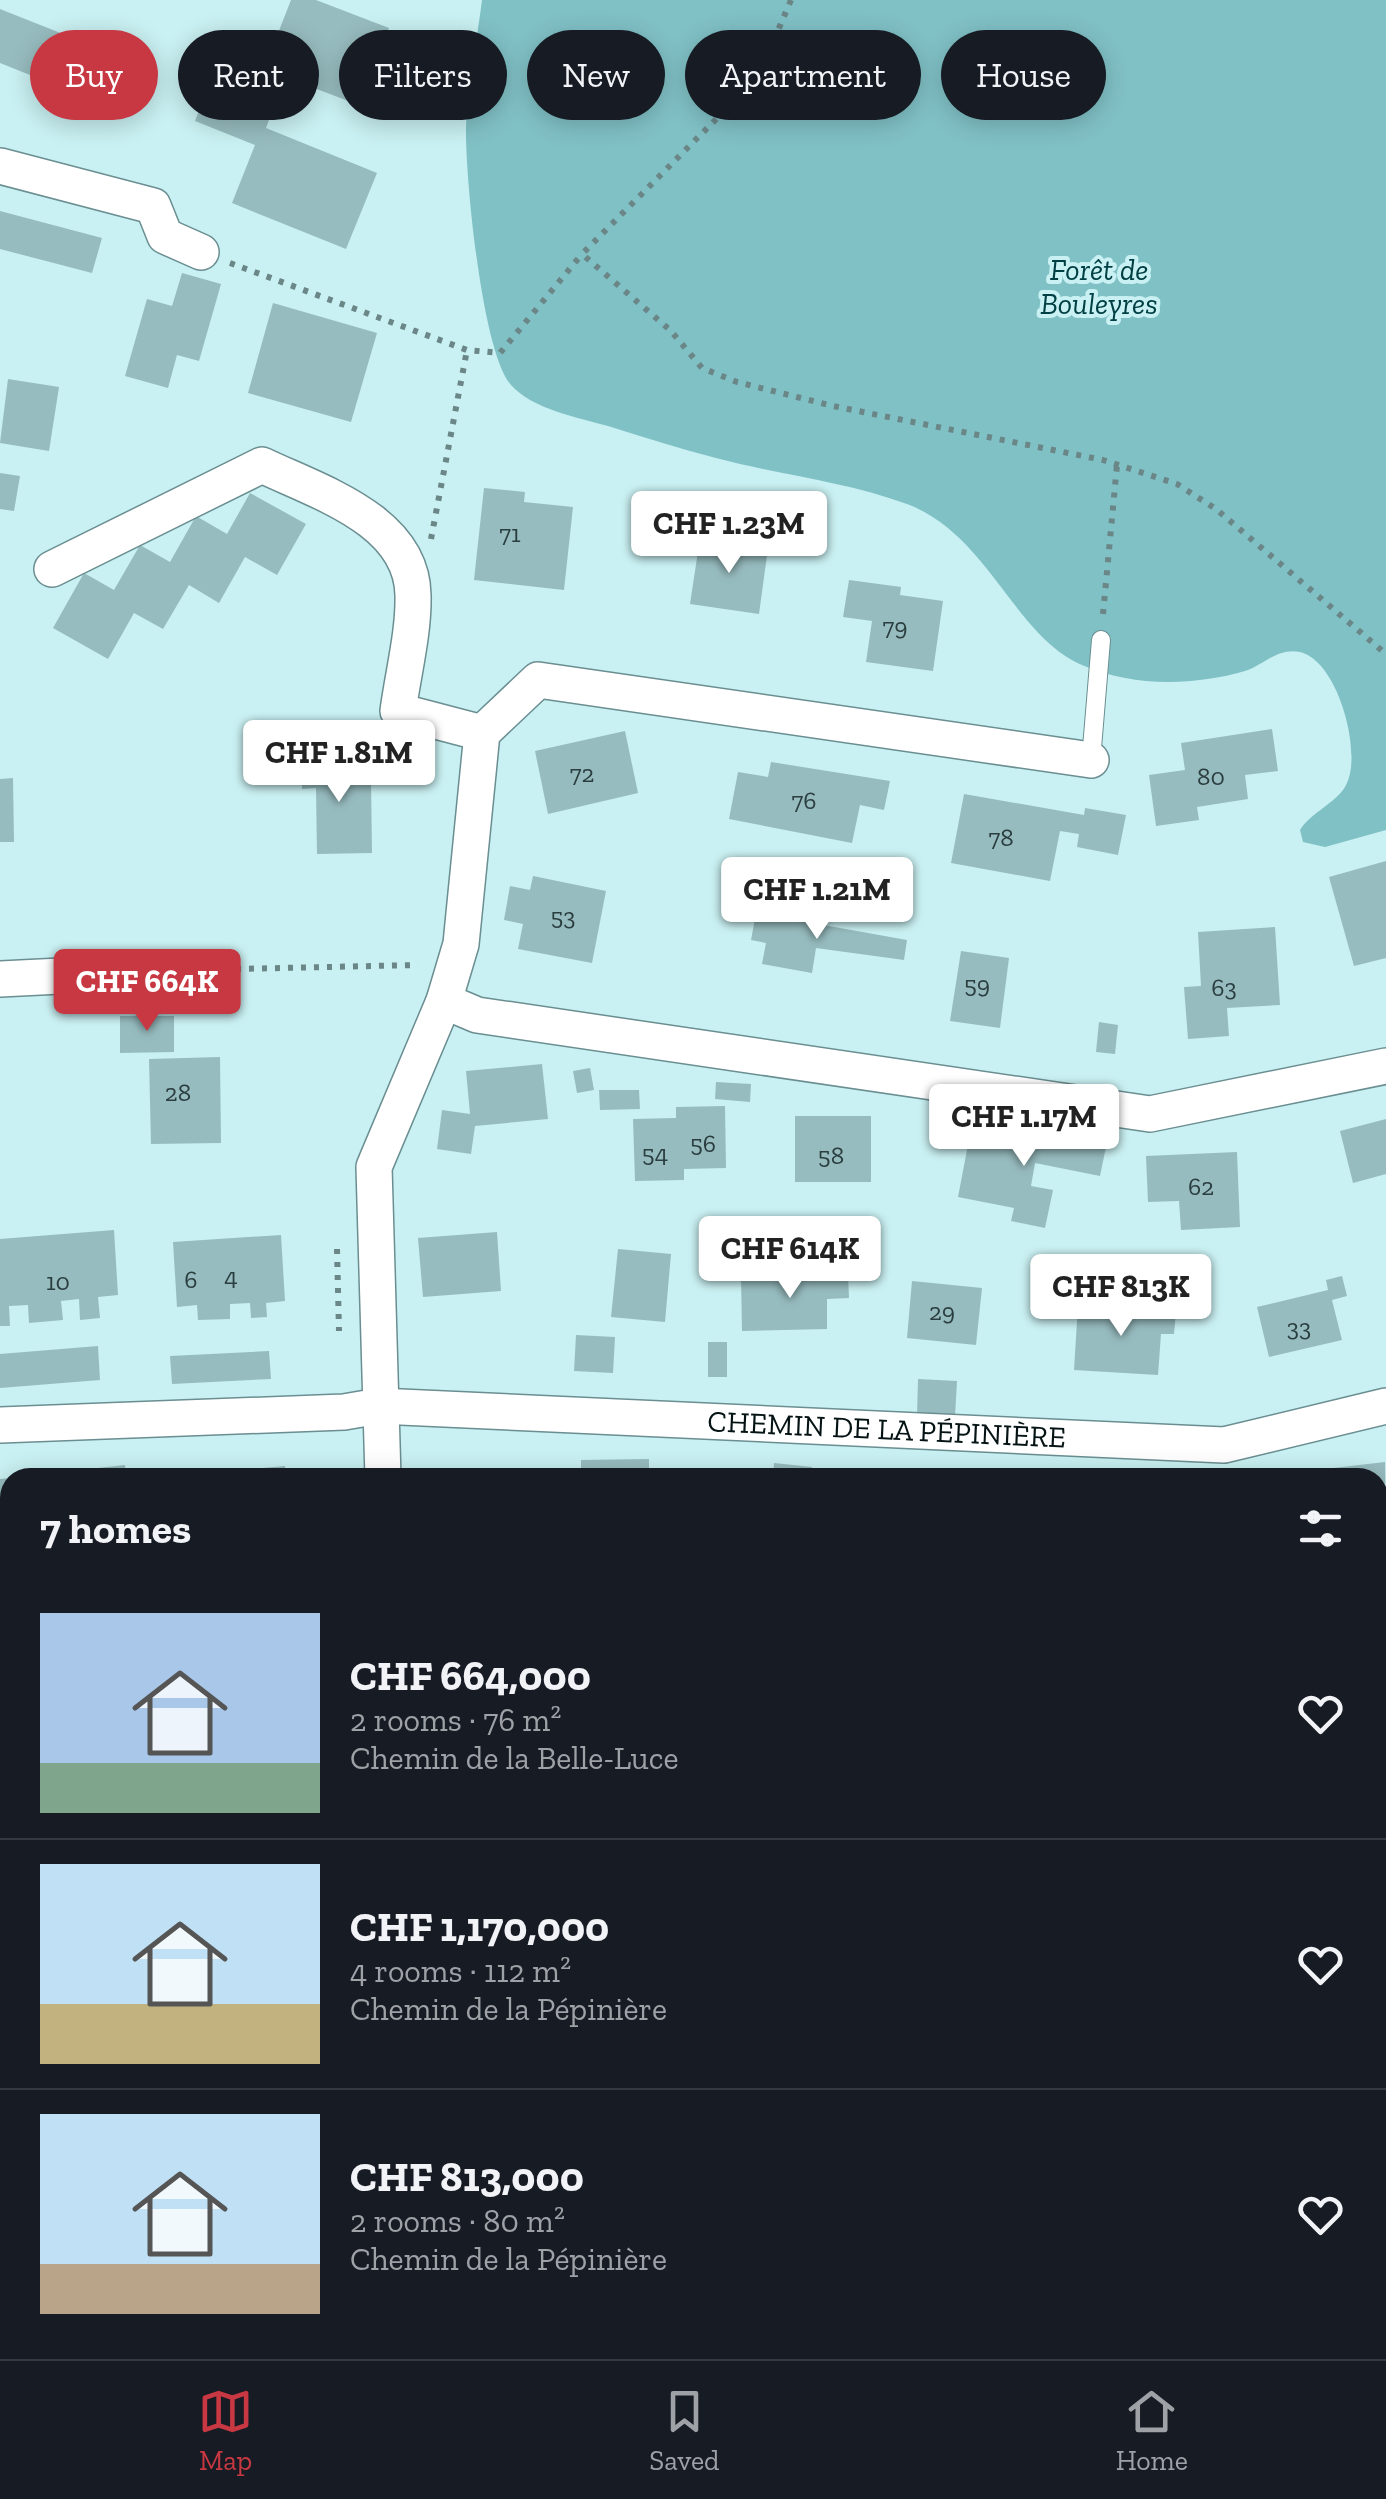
<!DOCTYPE html>
<meta charset="utf-8">
<style>
body{margin:0;font-family:"Zilla Slab",serif;background:#20242c;color:#f1f3f6;height:100vh;display:flex;flex-direction:column;font-size:38px;white-space:nowrap}
*{box-sizing:border-box;margin:0}
p{font-size:32px;color:#9ea1a6}
.icon{flex:none;width:55px;height:55px;fill:none;stroke:currentColor;stroke-width:2;stroke-linecap:round;stroke-linejoin:round}
.map{position:relative;flex:1;overflow:hidden}
.drawer{position:absolute;left:0px;top:1468px;width:1388px;height:892px;display:flex;flex-direction:column;background:#171b24;border-radius:30px 30px 0 0;box-shadow:0 5px 25px #0003}
.drawer>*{flex:none}
.hud{position:absolute;left:30px;top:30px;width:1328px;height:90px;display:flex;gap:20px}
.price{position:absolute;translate:-50% -85px;padding:0 22px;border-radius:10px;background:#fff;color:#222;font-size:32px;line-height:65px;filter:drop-shadow(0 2px 5px #0008)}
.price::after{content:'';position:absolute;left:50%;top:60px;width:30px;height:22px;margin-left:-15px;background:inherit;clip-path:polygon(0 0,100% 0,50% 100%)}
.price.active{background:#c83842;color:#fff}
ul{padding:0;list-style:none}
li{display:flex;align-items:center;gap:30px;height:250px;padding:0 40px}
li+li{border-top:2px solid #363941}
li span{display:grid;place-items:center;flex:none;width:280px;height:200px;border-radius:0px;color:#555}
li>.icon{margin-inline-start:auto}
span .icon{width:120px;height:120px;fill:#fffc;stroke-width:1}
li b{font-size:42px}
h2{display:flex;justify-content:space-between;align-items:center;height:120px;padding:0 40px;font-size:42px}
.tag{padding:0 35px;border-radius:45px;background:#171b24;box-shadow:0 5px 25px #0003;font-size:35px;line-height:90px}
.tag.active{background:#c83842;color:#fff}
.dock{display:flex;justify-content:space-around;align-items:center;height:140px;border-top:2px solid #363941;background:#171b24;font-size:28px;color:#9ea1a6}
.dock a{display:grid;justify-items:center;gap:5px}
.dock .active{color:#c83842}
.map>svg:first-child{display:block}
.green{fill:#a5d6d9}
.forest{fill:#80c1c6}
.building{fill:#97bcbf}
.lines{fill:none;stroke-linecap:round;stroke-linejoin:round}
.service-casing{stroke:#6a8e91;stroke-width:20}
.minor-casing{stroke:#6a8e91;stroke-width:38}
.path{stroke:#6b8687;stroke-width:6;stroke-dasharray:5 8;stroke-linecap:butt}
.service{stroke:#fff;stroke-width:18}
.minor{stroke:#fff;stroke-width:35}
.labels{text-anchor:middle;stroke-width:8;stroke-linejoin:round;paint-order:stroke}
.number-label{font-size:25px;fill:#2a3d3f}
.park-label{font-size:30px;font-style:italic;fill:#004044;stroke:#c9f0f2}
.street-label{font-size:30px;fill:#051314;stroke:#c9f0f2}
</style>
<div class="map">
<svg width="1386" height="2359" viewBox="0 0 1386 2359">
<rect width="100%" height="100%" fill="#c9f0f2"/>
<polygon class="green" points="1386,1625 1386,2359 438,2359 441,2350 1378,2350 1378,1627"/>
<path class="forest" d="M482,0H1386V830L1325,847L1303,842L1300,830C1312,811 1339,802 1347,783C1362,751 1338,661 1300,652C1278,647 1264,665 1245,671C1193,686 1132,687 1082,665C1014,636 989,535 907,504C844,481 780,475 716,458C680,449 644,437 608,426C579,418 532,409 511,385C482,353 465,175 466,127C467,85 477,42 482,0Z"/>
<g class="building">
<polygon points="291,0 316,0 389,28 369,79 381,84 372,110 264,69"/>
<polygon points="0,9 68,36 50,83 0,63"/>
<polygon points="210,81 274,107 266,128 377,173 346,249 232,203 255,145 195,121"/>
<polygon points="0,211 102,238 92,273 0,249"/>
<polygon points="182,273 221,284 199,361 177,355 168,388 125,376 147,299 172,306"/>
<polygon points="273,303 377,333 351,422 248,393"/>
<polygon points="8,379 59,387 49,451 0,443"/>
<polygon points="0,473 20,476 14,511 0,509"/>
<polygon points="484,488 525,492 524,502 573,507 564,590 474,580"/>
<polygon points="250,493 306,524 277,575 245,557 219,603 189,585 163,629 134,613 108,659 53,628 84,573 114,590 140,545 170,562 196,516 227,534"/>
<polygon points="700,538 768,548 759,614 690,604"/>
<polygon points="849,580 901,587 900,595 943,601 933,671 866,662 872,621 843,617"/>
<polygon points="1272,729 1278,771 1245,775 1248,799 1197,807 1199,820 1156,826 1149,775 1185,770 1181,743"/>
<polygon points="625,731 638,793 548,814 535,751"/>
<polygon points="348,754 348,780 371,780 372,853 317,854 316,788 302,789 302,755"/>
<polygon points="771,762 890,781 884,810 860,805 852,843 729,819 738,772 768,777"/>
<polygon points="13,778 14,842 0,842 0,779"/>
<polygon points="964,794 1084,815 1085,808 1126,815 1118,855 1077,847 1079,834 1060,831 1050,881 951,863"/>
<polygon points="1386,861 1386,958 1354,966 1329,877"/>
<polygon points="533,876 606,891 592,963 518,949 523,924 504,920 510,886 530,890"/>
<polygon points="756,913 907,940 904,960 816,948 812,973 762,964 766,943 751,940"/>
<polygon points="1275,927 1280,1005 1227,1008 1229,1036 1188,1039 1184,987 1201,986 1198,932"/>
<polygon points="961,951 1009,958 1000,1028 950,1021"/>
<polygon points="120,1016 174,1016 174,1052 120,1053"/>
<polygon points="1099,1022 1118,1025 1115,1054 1096,1052"/>
<polygon points="220,1057 221,1143 151,1144 149,1059"/>
<polygon points="542,1064 548,1119 475,1126 471,1154 437,1149 442,1110 470,1114 466,1071"/>
<polygon points="590,1068 594,1090 577,1093 573,1071"/>
<polygon points="716,1082 751,1084 750,1102 715,1099"/>
<polygon points="599,1090 639,1090 640,1109 600,1110"/>
<polygon points="725,1106 726,1168 684,1169 684,1180 635,1181 633,1119 676,1118 676,1107"/>
<rect x="795" y="1116" width="76" height="66"/>
<polygon points="1386,1119 1386,1174 1353,1183 1340,1131"/>
<polygon points="1029,1127 1107,1142 1100,1176 1035,1163 1031,1186 1053,1190 1045,1228 1011,1221 1014,1208 958,1197 971,1129 1026,1140"/>
<polygon points="1237,1152 1240,1227 1181,1230 1179,1201 1148,1202 1146,1156"/>
<polygon points="114,1230 118,1295 98,1297 100,1318 80,1320 79,1299 61,1301 63,1320 29,1323 28,1305 9,1306 10,1326 0,1326 0,1239"/>
<polygon points="497,1232 501,1291 423,1297 418,1238"/>
<polygon points="281,1235 285,1301 266,1303 267,1317 251,1318 250,1303 230,1304 230,1319 198,1320 197,1305 177,1307 173,1242"/>
<polygon points="618,1249 671,1254 665,1322 611,1317"/>
<polygon points="848,1274 849,1298 827,1299 827,1329 742,1331 741,1276"/>
<polygon points="1342,1276 1347,1296 1332,1300 1342,1340 1269,1357 1257,1307 1328,1290 1326,1280"/>
<polygon points="912,1281 982,1288 976,1345 907,1338"/>
<polygon points="1078,1305 1176,1312 1174,1334 1161,1334 1158,1375 1074,1370"/>
<polygon points="576,1335 615,1337 613,1373 574,1371"/>
<rect x="708" y="1342" width="19" height="35"/>
<polygon points="98,1346 100,1380 0,1388 0,1354"/>
<polygon points="269,1351 271,1379 172,1384 170,1356"/>
<polygon points="918,1379 957,1381 955,1417 917,1416"/>
<polygon points="649,1459 649,1478 581,1478 581,1460"/>
<polygon points="1385,1462 1386,1555 1378,1556 1378,1478 1326,1478 1325,1469"/>
<polygon points="774,1463 812,1467 811,1478 773,1478"/>
<polygon points="125,1465 126,1478 34,1478 34,1475"/>
<polygon points="285,1466 286,1478 192,1478 192,1474"/>
<polygon points="10,1478 10,1547 0,1548 0,1479"/>
<polygon points="10,1618 10,1702 0,1703 0,1619"/>
<polygon points="1,1821 10,1849 10,1889 0,1893"/>
<polygon points="255,2350 319,2350 319,2358 255,2356"/>
<polygon points="29,2351 79,2355 79,2359 28,2359"/>
</g>
<g class="lines">
<defs>
<polyline id="service" points="1091,760 1101,640"/>
<g id="minor">
<polyline points="0,166 153,206 165,236 201,252"/>
<path d="M52,569L262,465C318,492 412,520 413,595C414,632 403,674 398,711L482,733"/>
<polyline points="0,979 201,969"/>
<polyline points="444,1001 477,1015 1150,1114 1386,1066"/>
<path id="s1" d="M0,1425L344,1412L379,1406L1224,1445L1386,1406"/>
<polyline points="383,1478 374,1167 444,1001 461,944 482,733 538,680 1091,760"/>
<polyline points="0,1757 10,1756"/>
<polyline points="179,2359 180,2350"/>
<polyline points="417,2359 418,2350"/>
</g>
</defs>
<use href="#service" class="service-casing"/>
<use href="#minor" class="minor-casing"/>
<g class="path">
<polyline points="791,0 758,77 582,254 671,331 702,368 737,382 833,406 1103,460 1177,484 1216,509 1386,654"/>
<polyline points="230,263 467,350 500,353 582,254"/>
<polyline points="431,539 467,350"/>
<polyline points="1103,614 1117,465"/>
<polyline points="236,969 418,965"/>
<polyline points="337,1249 339,1331"/>
<polyline points="1378,1853 1386,1836"/>
<polyline points="0,2012 10,2011"/>
<polyline points="856,2350 865,2359"/>
<polyline points="1243,2359 1248,2350"/>
</g>
<use href="#service" class="service"/>
<use href="#minor" class="minor"/>
</g>
<g class="labels">
<g class="number-label">
<text x="510" y="542">71</text>
<text x="895" y="635">79</text>
<text x="582" y="782">72</text>
<text x="1211" y="785">80</text>
<text x="804" y="809">76</text>
<text x="1001" y="846">78</text>
<text x="563" y="925">53</text>
<text x="977" y="993">59</text>
<text x="1224" y="996">63</text>
<text x="178" y="1101">28</text>
<text x="703" y="1152">56</text>
<text x="655" y="1162">54</text>
<text x="831" y="1164">58</text>
<text x="1201" y="1195">62</text>
<text x="231" y="1285">4</text>
<text x="191" y="1288">6</text>
<text x="58" y="1290">10</text>
<text x="942" y="1320">29</text>
<text x="1299" y="1336">33</text>
</g>
<g class="park-label">
<text x="1099" y="280">Forêt de<tspan x="1099" dy="34">Bouleyres</tspan></text>
</g>
<g class="street-label">
<text dy="10" stroke="none"><textPath href="#s1" startOffset="888">CHEMIN DE LA PÉPINIÈRE</textPath></text>
</g>
</g>
</svg>
<b class="price" style="left:729px;top:576px">CHF 1.23M</b>
<b class="price" style="left:339px;top:805px">CHF 1.81M</b>
<b class="price" style="left:817px;top:942px">CHF 1.21M</b>
<b class="price active" style="left:147px;top:1034px">CHF 664K</b>
<b class="price" style="left:1024px;top:1169px">CHF 1.17M</b>
<b class="price" style="left:790px;top:1301px">CHF 614K</b>
<b class="price" style="left:1121px;top:1339px">CHF 813K</b>
<div class="hud">
<a class="tag active">Buy</a>
<a class="tag">Rent</a>
<a class="tag">Filters</a>
<a class="tag">New</a>
<a class="tag">Apartment</a>
<a class="tag">House</a>
</div>
<section class="drawer">
<h2>7 homes<svg class="icon" aria-label="filters" viewBox="0 0 24 24"><path d="M4 7h16M4 17h16"/><circle cx="9" cy="7" r="2"/><circle cx="15" cy="17" r="2"/></svg></h2>
<ul>
<li><span style="background:linear-gradient(#a9c7e8 75%,#7fa58c 0)"><svg class="icon" aria-label="home" viewBox="0 0 24 24"><path d="M3 11l9-7 9 7M6 9v11h12V9"/></svg></span><div><b>CHF 664,000</b><p>2 rooms · 76 m²</p><p>Chemin de la Belle-Luce</p></div><svg class="icon" aria-label="heart" viewBox="0 0 24 24"><path d="M12 20l-8-8c-3-5 5-10 8-4 3-6 11-1 8 4z"/></svg></li>
<li><span style="background:linear-gradient(#bfe0f5 70%,#c2b280 0)"><svg class="icon" aria-label="home" viewBox="0 0 24 24"><path d="M3 11l9-7 9 7M6 9v11h12V9"/></svg></span><div><b>CHF 1,170,000</b><p>4 rooms · 112 m²</p><p>Chemin de la Pépinière</p></div><svg class="icon" aria-label="heart" viewBox="0 0 24 24"><path d="M12 20l-8-8c-3-5 5-10 8-4 3-6 11-1 8 4z"/></svg></li>
<li><span style="background:linear-gradient(#bfe0f5 75%,#b9a48a 0)"><svg class="icon" aria-label="home" viewBox="0 0 24 24"><path d="M3 11l9-7 9 7M6 9v11h12V9"/></svg></span><div><b>CHF 813,000</b><p>2 rooms · 80 m²</p><p>Chemin de la Pépinière</p></div><svg class="icon" aria-label="heart" viewBox="0 0 24 24"><path d="M12 20l-8-8c-3-5 5-10 8-4 3-6 11-1 8 4z"/></svg></li>
</ul>
</section>
</div>
<nav class="dock">
<a class="active"><svg class="icon" aria-label="map" viewBox="0 0 24 24"><path d="M3 6l6-2 6 2 6-2v14l-6 2-6-2-6 2zM9 4v14M15 6v14"/></svg>Map</a>
<a><svg class="icon" aria-label="saved" viewBox="0 0 24 24"><path d="M7 4h10v16l-5-4-5 4z"/></svg>Saved</a>
<a><svg class="icon" aria-label="home" viewBox="0 0 24 24"><path d="M3 11l9-7 9 7M6 9v11h12V9"/></svg>Home</a>
</nav>
